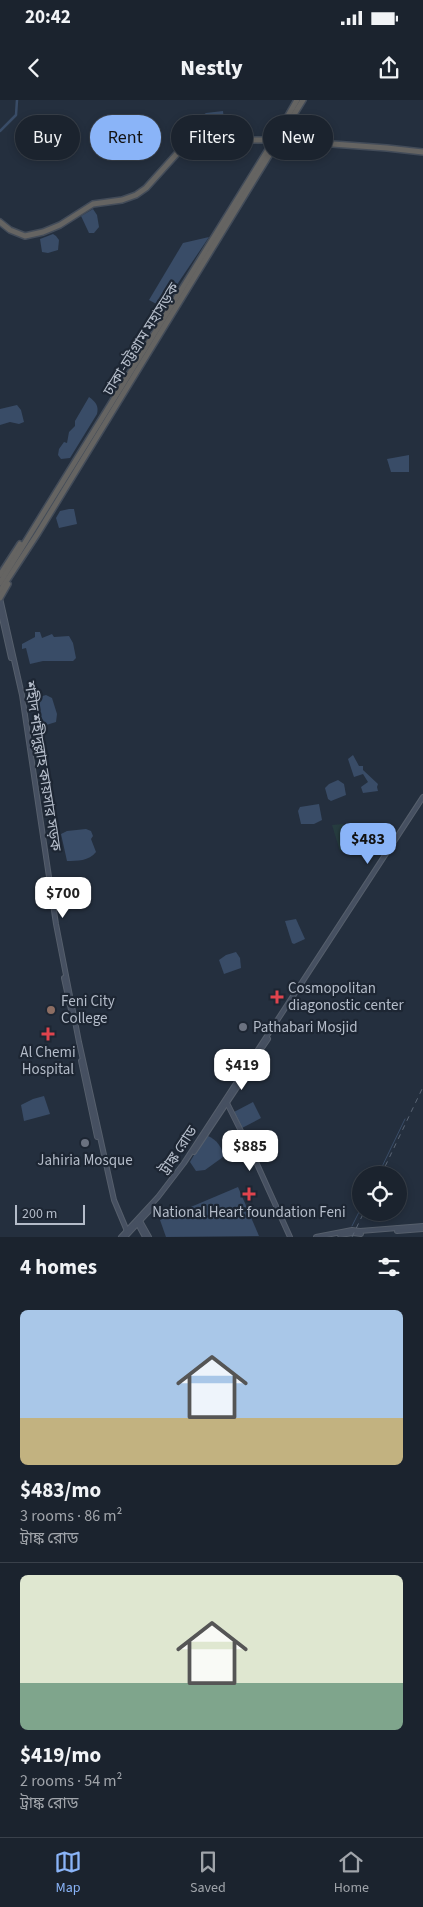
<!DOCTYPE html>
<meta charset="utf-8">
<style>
body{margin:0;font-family:"Source Sans 3","Noto Sans Bengali",sans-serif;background:#242b36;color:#f1f3f6;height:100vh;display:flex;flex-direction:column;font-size:19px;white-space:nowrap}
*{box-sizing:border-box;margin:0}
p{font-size:16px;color:#a0a4aa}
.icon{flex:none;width:28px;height:28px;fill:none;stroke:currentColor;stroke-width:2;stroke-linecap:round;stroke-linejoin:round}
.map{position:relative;height:1137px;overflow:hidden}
.side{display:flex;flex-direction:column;background:#1b232e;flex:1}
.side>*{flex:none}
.hud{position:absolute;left:15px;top:15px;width:394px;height:45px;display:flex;gap:10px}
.controls{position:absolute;left:352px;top:1066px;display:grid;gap:10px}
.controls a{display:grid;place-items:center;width:55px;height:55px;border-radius:50%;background:#1b232e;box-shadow:0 2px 8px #0003,0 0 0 1px #39404a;font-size:25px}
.scale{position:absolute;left:15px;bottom:12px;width:70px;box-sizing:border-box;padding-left:5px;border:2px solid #b4bcc9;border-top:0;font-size:14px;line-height:18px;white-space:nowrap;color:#b4bcc9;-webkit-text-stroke:4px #1d2633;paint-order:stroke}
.price{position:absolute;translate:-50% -42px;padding:0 11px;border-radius:10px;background:#fff;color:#222;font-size:16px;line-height:32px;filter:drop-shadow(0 1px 2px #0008)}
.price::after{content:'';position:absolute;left:50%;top:30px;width:15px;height:11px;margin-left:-8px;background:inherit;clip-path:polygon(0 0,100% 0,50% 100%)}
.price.on{background:#8ab4f8;color:#111}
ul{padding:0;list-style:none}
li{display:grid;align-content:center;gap:10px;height:265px;padding:0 20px}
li+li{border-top:1px solid #39404a}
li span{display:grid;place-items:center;height:155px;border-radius:8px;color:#555}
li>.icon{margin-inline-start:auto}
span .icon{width:90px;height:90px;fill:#fffc;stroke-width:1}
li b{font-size:21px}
h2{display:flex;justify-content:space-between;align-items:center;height:60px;padding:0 20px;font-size:21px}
.chip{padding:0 18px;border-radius:22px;background:#1b232e;box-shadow:0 2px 8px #0003,0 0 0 1px #39404a;font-size:18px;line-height:45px}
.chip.on{background:#8ab4f8;color:#111}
.status{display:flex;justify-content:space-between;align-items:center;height:35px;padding:0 25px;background:#1b232e;direction:ltr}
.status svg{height:14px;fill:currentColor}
header{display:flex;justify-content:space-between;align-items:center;height:65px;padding:0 20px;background:#1b232e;font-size:22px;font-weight:800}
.menu{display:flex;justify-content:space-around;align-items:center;height:70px;border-top:1px solid #39404a;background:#1b232e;font-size:14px;color:#a0a4aa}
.menu a{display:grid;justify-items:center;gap:2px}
.menu .on{color:#8ab4f8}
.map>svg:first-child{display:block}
.green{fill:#263c3f}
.water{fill:#394c67}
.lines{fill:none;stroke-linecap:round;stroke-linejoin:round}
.stream{stroke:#394c67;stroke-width:1}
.canal{stroke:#394c67;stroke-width:2.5}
.secondary-casing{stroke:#565f6c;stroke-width:6}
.trunk-casing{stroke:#434c59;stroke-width:8}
.secondary{stroke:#465061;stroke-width:4}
.trunk{stroke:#656462;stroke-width:5}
.rail{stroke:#5a6575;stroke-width:1;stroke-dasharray:5 5;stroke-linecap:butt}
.health-dot{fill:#e0444e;stroke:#1d2633;stroke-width:2}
.education-dot{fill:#8d6e63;stroke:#1d2633;stroke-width:2}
.worship-dot{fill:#6b7280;stroke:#1d2633;stroke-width:2}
.labels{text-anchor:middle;stroke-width:4.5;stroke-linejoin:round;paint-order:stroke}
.street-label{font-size:15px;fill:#b4bcc9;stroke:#1d2633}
.poi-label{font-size:15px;fill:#b4bcc9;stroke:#1d2633;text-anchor:start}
</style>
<div class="status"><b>20:42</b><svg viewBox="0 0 49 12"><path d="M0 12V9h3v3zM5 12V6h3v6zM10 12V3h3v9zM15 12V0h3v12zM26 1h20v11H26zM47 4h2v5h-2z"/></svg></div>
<header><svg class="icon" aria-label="back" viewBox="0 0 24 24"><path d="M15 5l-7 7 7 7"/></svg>Nestly<svg class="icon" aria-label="share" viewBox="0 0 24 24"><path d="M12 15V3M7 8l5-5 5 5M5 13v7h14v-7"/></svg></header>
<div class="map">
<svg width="423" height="1137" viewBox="0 0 423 1137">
<rect width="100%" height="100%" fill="#242f3e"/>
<polygon class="green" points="343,724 350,749 340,751 332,725"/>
<g class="water">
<polygon points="223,11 226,36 215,38 213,29 205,26 203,15 206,13"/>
<polygon points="93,109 97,115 99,127 94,133 89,133 81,116"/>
<polygon points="53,134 56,136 59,140 58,150 48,153 42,152 40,139"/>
<polygon points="209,137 162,207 149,200 183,143"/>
<path d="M89,297C96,302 99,306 97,314L70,358L61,359L58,355L59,349L64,342L67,343L69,332L75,326V321Z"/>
<polygon points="17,305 21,310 24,322 19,324 10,322 0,325 0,309"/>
<polygon points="409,355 409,372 391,372 387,359"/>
<polygon points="69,409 74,409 77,424 59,428 56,418 60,411"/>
<polygon points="35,532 40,532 42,538 52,534 54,537 69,536 73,543 76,558 73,561 43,561 30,564 26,548 22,549 22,544 35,537"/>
<path d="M46,595L52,598L57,614L56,622L43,626C37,619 34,607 36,598Z"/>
<polygon points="353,655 359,666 363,666 363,670 378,684 377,687 378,691 363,693 361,687 368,682 363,674 354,677 348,659"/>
<polygon points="338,680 344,684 346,695 331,701 328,699 325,688 329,684"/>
<polygon points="319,704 322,720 314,724 301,724 298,711 300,707"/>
<path d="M86,729L91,731L93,736L91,739L96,752C89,761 77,761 67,761L61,734L67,731Z"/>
<polygon points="296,819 305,839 294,844 292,843 285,821"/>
<polygon points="236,852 240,858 241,868 224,874 219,860 226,855"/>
<polygon points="44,996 50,1014 24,1021 21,1005 33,999"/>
<polygon points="253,1002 261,1018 242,1028 234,1012"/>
<polygon points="264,1030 271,1043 255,1051 248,1038"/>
<path d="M208,1036C216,1039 224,1049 223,1057L205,1070L196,1071L190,1062L198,1048Z"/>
<polygon points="238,1087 259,1136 166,1137 160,1120"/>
</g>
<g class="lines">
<g class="stream">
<polyline points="378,1075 405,1019"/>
<polyline points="352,1126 361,1108"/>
</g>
<polyline class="canal" points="0,31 16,15 17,0"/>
<defs>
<g id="secondary">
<polyline points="0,498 22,595 56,824 79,942 114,1100 127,1131"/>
<polyline points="0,509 11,558"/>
<polyline points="64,878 71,910"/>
<polyline points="255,958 268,939"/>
<polyline points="81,961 97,1037"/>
<polyline points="226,1001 252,1053 290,1137"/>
<polyline points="194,1052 244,977"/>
<polyline points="140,1121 149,1137"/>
<polyline points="138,1124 145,1137"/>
<polyline points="397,1131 423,1129"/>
<polyline points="340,1135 353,1133 361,1134"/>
<polyline points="121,1137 158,1097 184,1063 423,697"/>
<polyline points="125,1137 152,1108"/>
<polyline points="316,1137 352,1130 360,1131 423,1126"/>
</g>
<g id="trunk">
<polyline points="0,122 10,130 25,136 43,132 60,125 93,104 122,100 136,95 146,88 182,48 193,43 255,40 278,40 387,48 423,52"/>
<polyline points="0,475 20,444"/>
<polyline points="0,483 274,40 297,0"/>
<polyline points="0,491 38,433 303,0"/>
<polyline points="0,498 8,484"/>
</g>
</defs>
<use href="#secondary" class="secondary-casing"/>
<use href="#trunk" class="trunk-casing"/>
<use href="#secondary" class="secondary"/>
<use href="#trunk" class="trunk"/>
<g class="rail">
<polyline points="381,1075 423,987"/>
<polyline points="352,1137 364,1112"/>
</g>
</g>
<g class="health-dot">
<path d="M274.5 889.5h5v5h5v5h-5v5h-5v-5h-5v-5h5z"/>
<path d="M45.5 926.5h5v5h5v5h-5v5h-5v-5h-5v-5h5z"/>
<path d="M246.5 1086.5h5v5h5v5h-5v5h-5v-5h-5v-5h5z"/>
</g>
<circle class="education-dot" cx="51" cy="910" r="5"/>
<g class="worship-dot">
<circle cx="243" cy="927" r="5"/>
<circle cx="85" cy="1043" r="5"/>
</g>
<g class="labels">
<g class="street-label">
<text transform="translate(141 239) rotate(-58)" y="5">ঢাকা-চট্টগ্রাম মহাসড়ক</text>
<text transform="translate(43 666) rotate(81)" y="5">শহীদ শহীদুল্লাহ কায়সার সড়ক</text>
<text transform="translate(178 1050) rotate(-56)" y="5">ট্রাঙ্ক রোড</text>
</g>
<g class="poi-label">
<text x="288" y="893">Cosmopolitan<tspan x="288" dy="17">diagonostic center</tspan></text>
<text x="61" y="906">Feni City<tspan x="61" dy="17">College</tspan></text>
<text x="253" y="932">Pathabari Mosjid</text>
<text x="48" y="957" text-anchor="middle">Al Chemi<tspan x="48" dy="17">Hospital</tspan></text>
<text x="85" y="1065" text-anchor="middle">Jahiria Mosque</text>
<text x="249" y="1117" text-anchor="middle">National Heart foundation Feni</text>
</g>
</g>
</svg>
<div class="controls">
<a><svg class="icon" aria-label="locate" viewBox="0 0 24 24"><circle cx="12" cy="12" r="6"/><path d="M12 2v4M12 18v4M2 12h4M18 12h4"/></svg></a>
</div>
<div class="scale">200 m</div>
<b class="price on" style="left:368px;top:765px">$483</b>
<b class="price" style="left:63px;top:819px">$700</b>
<b class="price" style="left:242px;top:991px">$419</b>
<b class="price" style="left:250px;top:1072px">$885</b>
<div class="hud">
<a class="chip">Buy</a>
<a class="chip on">Rent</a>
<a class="chip">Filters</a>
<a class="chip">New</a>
</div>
</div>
<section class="side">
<h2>4 homes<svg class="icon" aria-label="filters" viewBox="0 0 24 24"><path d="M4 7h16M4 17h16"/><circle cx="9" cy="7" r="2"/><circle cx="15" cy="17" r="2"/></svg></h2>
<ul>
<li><span style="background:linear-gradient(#a9c7e8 70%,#c2b280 0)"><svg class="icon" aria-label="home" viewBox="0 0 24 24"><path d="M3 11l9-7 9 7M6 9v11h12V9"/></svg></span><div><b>$483/mo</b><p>3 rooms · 86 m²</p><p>ট্রাঙ্ক রোড</p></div></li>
<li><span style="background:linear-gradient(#dfe7d0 70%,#7fa58c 0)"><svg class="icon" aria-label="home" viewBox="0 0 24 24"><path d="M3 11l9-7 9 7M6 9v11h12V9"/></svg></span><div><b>$419/mo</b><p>2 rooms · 54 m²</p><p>ট্রাঙ্ক রোড</p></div></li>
</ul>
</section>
<nav class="menu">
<a class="on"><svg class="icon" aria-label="map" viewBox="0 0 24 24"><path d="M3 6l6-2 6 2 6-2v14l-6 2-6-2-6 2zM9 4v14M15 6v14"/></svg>Map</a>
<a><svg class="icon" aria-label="saved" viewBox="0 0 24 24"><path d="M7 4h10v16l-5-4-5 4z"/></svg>Saved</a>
<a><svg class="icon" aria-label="home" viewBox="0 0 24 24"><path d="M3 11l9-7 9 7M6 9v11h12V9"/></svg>Home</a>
</nav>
